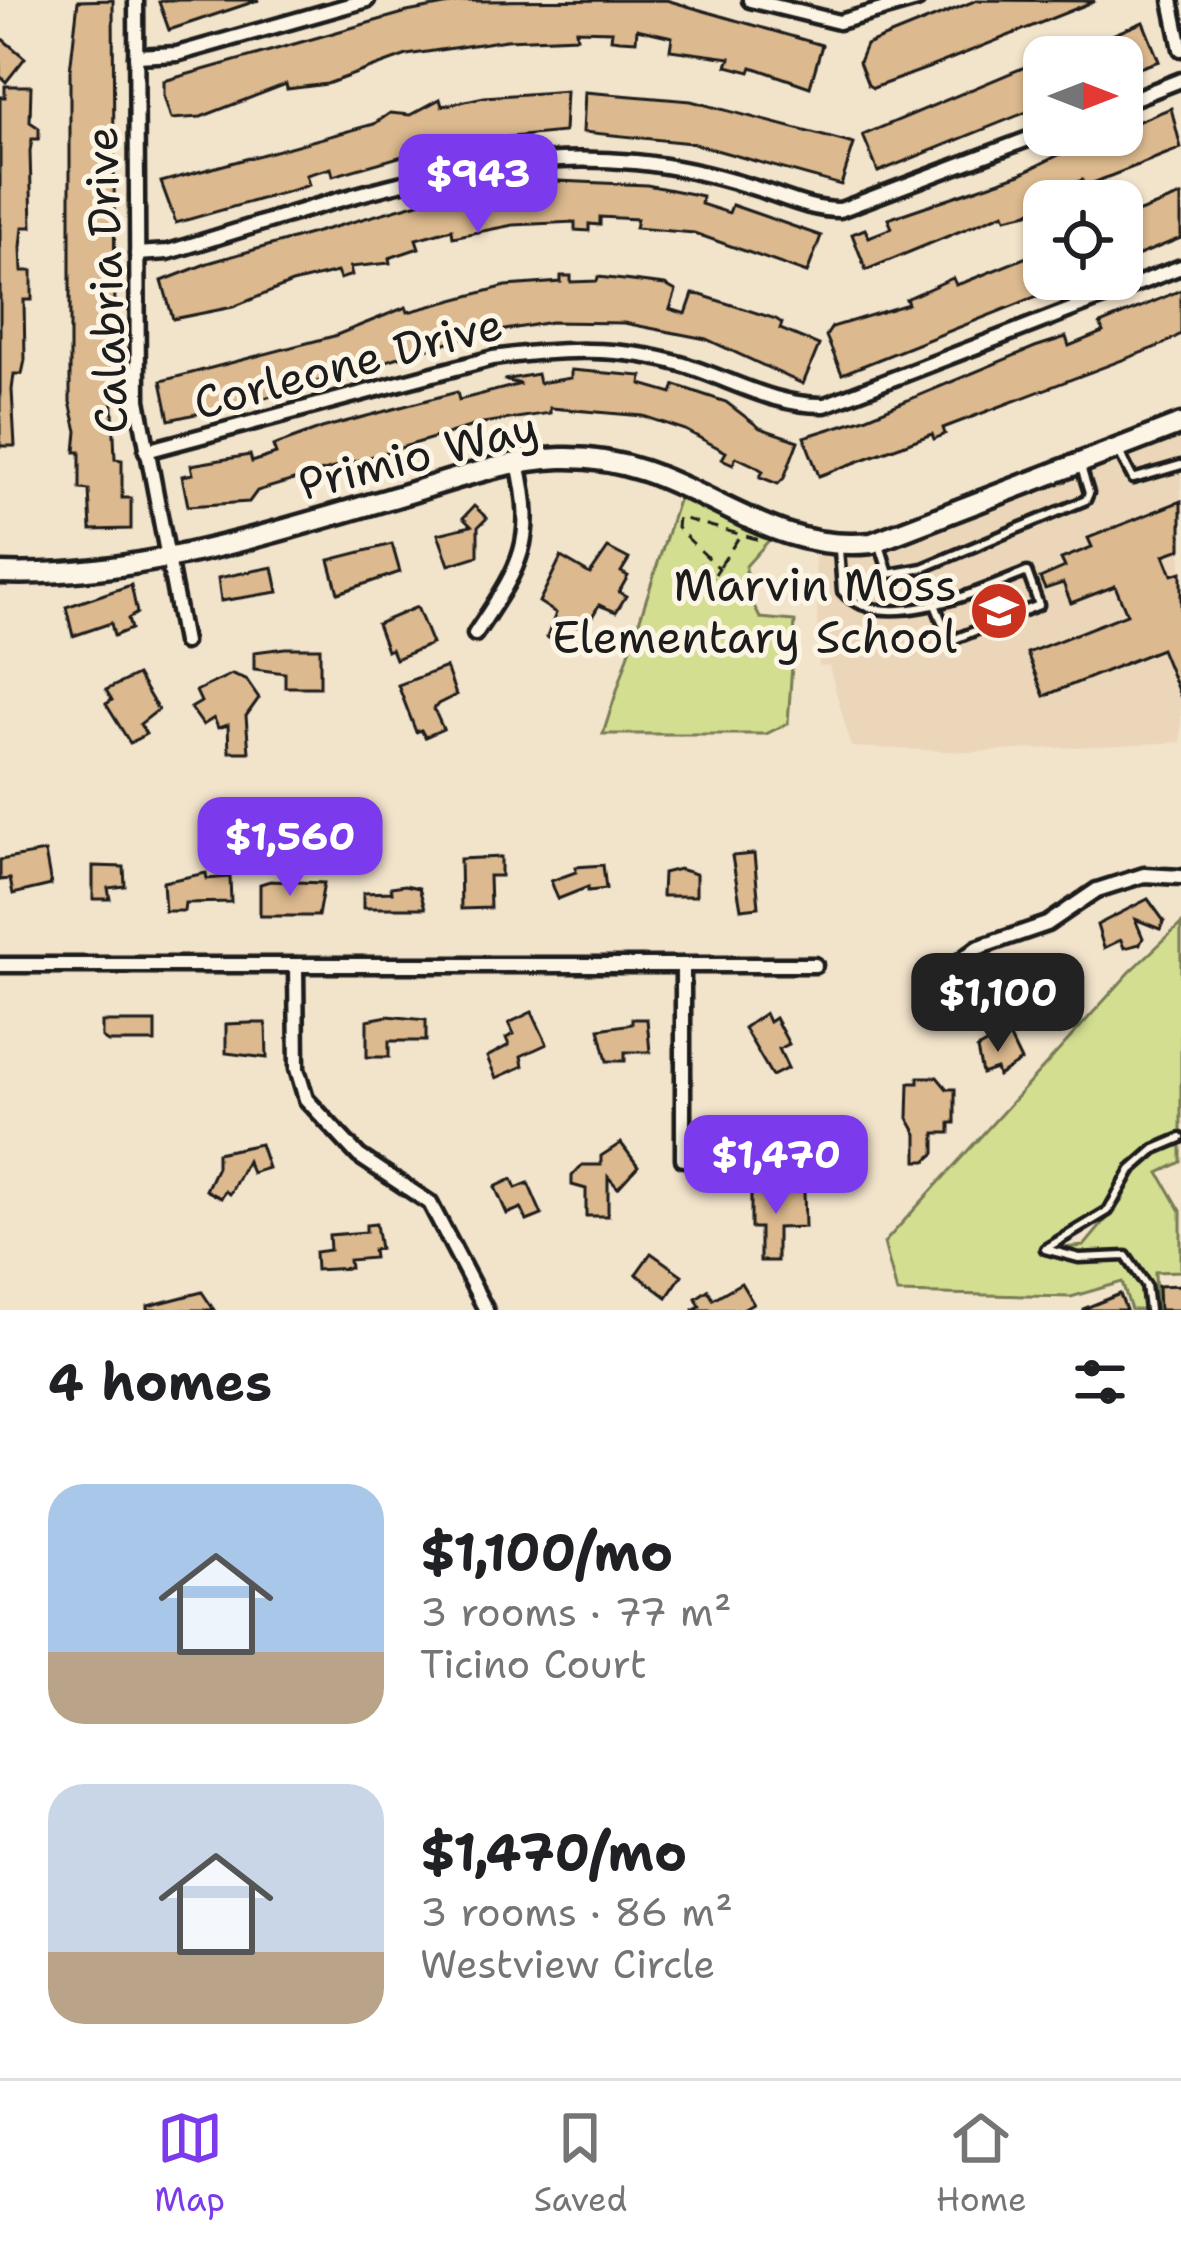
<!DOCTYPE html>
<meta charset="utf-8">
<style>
body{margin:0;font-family:"Shantell Sans",sans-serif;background:#f6f6f6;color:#202124;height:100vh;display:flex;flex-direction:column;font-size:45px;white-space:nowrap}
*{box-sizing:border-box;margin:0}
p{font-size:39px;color:#757577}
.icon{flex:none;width:66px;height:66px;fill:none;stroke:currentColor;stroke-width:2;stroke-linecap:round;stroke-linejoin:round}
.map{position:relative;height:1310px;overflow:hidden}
.sheet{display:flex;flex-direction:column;background:#fff;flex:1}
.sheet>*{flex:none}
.needle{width:78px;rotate:90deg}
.fabs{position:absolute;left:1023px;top:36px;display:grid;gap:24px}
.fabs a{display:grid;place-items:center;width:120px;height:120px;border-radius:24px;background:#fff;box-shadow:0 3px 9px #0004;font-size:60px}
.price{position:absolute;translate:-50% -102px;padding:0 27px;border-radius:24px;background:#7c3aed;color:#fff;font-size:39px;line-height:78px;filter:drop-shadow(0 3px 6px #0008)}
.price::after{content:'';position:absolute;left:50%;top:72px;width:36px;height:27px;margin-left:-18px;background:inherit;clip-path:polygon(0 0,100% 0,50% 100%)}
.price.selected{background:#222;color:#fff}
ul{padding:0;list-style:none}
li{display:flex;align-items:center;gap:36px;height:300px;padding:0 48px}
li span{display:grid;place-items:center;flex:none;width:336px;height:240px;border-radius:36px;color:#555}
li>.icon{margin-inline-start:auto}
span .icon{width:144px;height:144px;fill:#fffc;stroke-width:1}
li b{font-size:51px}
h2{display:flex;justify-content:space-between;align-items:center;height:144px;padding:0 48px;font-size:51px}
.menu{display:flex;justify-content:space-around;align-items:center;height:168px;border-top:3px solid #e0e0e0;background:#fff;font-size:33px;color:#757577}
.menu a{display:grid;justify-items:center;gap:6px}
.menu .selected{color:#7c3aed}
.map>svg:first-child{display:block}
.built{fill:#ebd6b9}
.green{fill:#d3de91;stroke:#787d56;stroke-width:3;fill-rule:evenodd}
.building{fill:#dcb98e;stroke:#1c1c1c;stroke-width:3}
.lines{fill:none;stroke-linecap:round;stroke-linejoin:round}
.lane-casing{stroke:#1c1c1c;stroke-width:15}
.street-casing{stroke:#1c1c1c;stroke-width:21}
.secondary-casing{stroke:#1c1c1c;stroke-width:27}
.path{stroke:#1c1c1c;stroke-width:3;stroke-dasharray:12 9;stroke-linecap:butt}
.lane{stroke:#fcf5e5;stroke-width:6}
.street{stroke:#fcf5e5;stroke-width:12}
.secondary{stroke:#fcf5e5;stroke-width:18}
.labels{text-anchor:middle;stroke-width:10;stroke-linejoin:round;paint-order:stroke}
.street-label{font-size:45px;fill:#1c1c1c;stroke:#fcf5e5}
.poi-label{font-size:45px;fill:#1c1c1c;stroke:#fcf5e5;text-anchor:end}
</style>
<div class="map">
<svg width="1181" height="1310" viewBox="0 0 1181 1310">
<rect width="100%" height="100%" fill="#f2e3cb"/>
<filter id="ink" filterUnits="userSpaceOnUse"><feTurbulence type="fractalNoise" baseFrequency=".00833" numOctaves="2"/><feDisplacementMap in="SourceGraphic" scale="24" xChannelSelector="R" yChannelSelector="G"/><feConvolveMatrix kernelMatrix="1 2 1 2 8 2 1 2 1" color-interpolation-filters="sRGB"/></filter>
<g filter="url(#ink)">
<polygon class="built" points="1181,437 1181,742 971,752 851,747 829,666 819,666 815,555 866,556 898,548"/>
<g class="green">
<polygon points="681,491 771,538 746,566 746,590 760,618 795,621 788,723 766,734 603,734"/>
<path d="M1181,924V1162L1159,1173L1181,1211V1271L1155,1272L1156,1310H1131L1122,1282L1071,1297L897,1293L884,1243L1130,972ZM1124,1198L1084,1246L1051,1249Z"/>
</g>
<g class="building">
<polygon points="113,0 115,320 114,335 110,335 115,459 122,460 122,498 131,498 131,529 91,530 89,490 80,489 80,452 75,452 77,431 70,402 70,71 78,1"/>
<polygon points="259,0 169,30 159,2 166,0"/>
<polygon points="666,0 822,45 810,87 752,67 750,72 727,66 730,58 670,50 672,37 637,29 636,41 620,40 611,39 612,31 576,30 577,37 506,40 407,55 327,84 287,89 286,84 201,117 171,119 164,96 164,81 407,12 466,1"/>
<polygon points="977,0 1095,1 928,68 873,88 868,85 859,62 866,45"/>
<polygon points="1143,22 1159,61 1122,74 1122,57 1060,57"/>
<polygon points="0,37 25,58 6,82 0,76"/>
<polygon points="1044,59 1044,105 878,172 863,135"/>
<polygon points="5,86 31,86 30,122 39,128 39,139 32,139 30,151 32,227 23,227 21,247 22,271 32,271 32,300 24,300 25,360 22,374 14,374 12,390 15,446 0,446 0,97 5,97"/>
<polygon points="566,91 564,132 448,143 333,176 331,168 306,175 309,185 300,188 176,223 161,182 374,124 390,113 410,115 440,99 442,106 484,97"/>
<polygon points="585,92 691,101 854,144 841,185 691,143 583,132"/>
<polygon points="1171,108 1181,148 1093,183 1083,185 1082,180 1050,192 1052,199 1028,213 1006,218 1004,213 866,270 852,234 865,229 869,237 892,228 888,219 1020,174 1097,136 1102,145 1125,136 1122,128"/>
<polygon points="558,181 647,185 702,196 701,204 729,213 732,205 821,236 807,273 694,233 635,228 637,219 600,217 600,225 589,224 589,231 575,230 575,222 513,225 453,237 452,229 416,239 419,248 389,258 390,263 350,267 352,275 340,279 337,272 292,283 233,307 173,319 162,281 208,263 443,196"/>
<polygon points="1181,196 1181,238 1122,262 1123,212 1135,207 1137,213"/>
<polygon points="1044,250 1044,279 1080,279 842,374 826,336 832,327 908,304 906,299 953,278 956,285 965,282"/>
<polygon points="561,276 571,276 571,282 597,281 598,277 665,285 676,291 670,309 686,314 693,294 701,295 776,319 782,323 780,329 819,345 803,384 706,339 624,323 551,322 465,337 258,400 169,420 161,381 334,336 406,307 408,312 506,286 561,282"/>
<polygon points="1181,290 1181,334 1162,345 943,428 945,434 934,439 932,434 819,476 804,437 865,418 1035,347 1066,337 1069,346 1103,332 1100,324"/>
<polygon points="571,370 642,376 641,384 672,393 675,385 726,402 760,428 798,441 784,478 778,484 760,477 763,471 755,466 736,457 733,464 722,459 726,452 685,430 643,416 550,408 550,413 483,423 257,491 249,502 188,506 182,476 193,474 191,465 250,455 252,462 276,454 273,446 322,428 457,392 459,400 521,384 504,380 537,374 539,383 571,378"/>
<polygon points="1181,501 1181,549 1164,555 1172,575 1181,572 1181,698 1161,649 1044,696 1027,653 1127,614 1115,586 1071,603 1063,583 1045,589 1040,578 1065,567 1061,559 1092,547 1088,538"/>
<polygon points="474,506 487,518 478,527 478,556 449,565 438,534 471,526 463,518"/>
<polygon points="392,544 400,572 338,593 329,560"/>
<polygon points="608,548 629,559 621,572 628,576 619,592 626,596 616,612 599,605 572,651 547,637 556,613 539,602 561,557 590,574"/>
<polygon points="273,567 278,592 221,601 218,578"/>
<polygon points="131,585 137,613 128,619 131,629 114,636 111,623 73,636 66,607"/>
<polygon points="417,607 432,644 395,659 391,649 387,651 377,624"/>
<polygon points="285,648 320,648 320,687 285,687 285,673 254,669 254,652"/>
<polygon points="446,667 456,695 438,704 434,709 443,729 425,737 421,730 416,732 398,685"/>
<polygon points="232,674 246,679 259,698 246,716 249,752 229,752 228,725 218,728 214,718 203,725 191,708 201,702 196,691"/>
<polygon points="137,675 158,710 140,724 146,734 130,743 106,704 112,700 106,690"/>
<polygon points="45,852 51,885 13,894 10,879 0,880 0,860"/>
<polygon points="754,854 759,907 741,909 732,856"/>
<polygon points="501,857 501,876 489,876 490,908 461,909 460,859"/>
<polygon points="603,865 606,889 588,891 588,887 558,899 551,881 576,872 576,867"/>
<polygon points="93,866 124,867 125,886 108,888 110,899 93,899"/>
<polygon points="679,869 696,874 696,896 662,896 663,873"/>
<polygon points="206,873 207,879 230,877 231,902 185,903 184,911 165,911 163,882"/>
<polygon points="270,881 324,883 318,916 260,916 260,884"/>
<polygon points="405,885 419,888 425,908 363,908 363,893 392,892 391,887"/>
<polygon points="1148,899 1164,921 1160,929 1135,919 1143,938 1140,944 1124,948 1121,940 1104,948 1097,925"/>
<polygon points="1046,960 1076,981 1067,993 1015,998 1013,983 1041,977 1048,972"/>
<polygon points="532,1012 547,1044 521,1056 523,1066 496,1078 487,1057 509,1045 506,1038 514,1034 509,1023"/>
<polygon points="765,1013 769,1022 775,1018 789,1044 779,1049 788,1068 772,1076 744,1028"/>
<polygon points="388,1016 426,1020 426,1041 389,1041 389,1057 367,1057 367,1020"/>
<polygon points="632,1019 647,1019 650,1052 625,1052 625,1061 607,1061 599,1029 632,1024"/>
<polygon points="102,1022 155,1022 155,1042 108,1042 102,1038"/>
<polygon points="250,1023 266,1023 267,1058 226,1053 226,1024"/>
<polygon points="1007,1032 1021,1061 998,1076 996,1069 982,1074 977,1049"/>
<polygon points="918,1077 937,1077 947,1089 955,1089 955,1123 950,1123 950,1133 935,1133 935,1153 926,1161 917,1161 917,1134 908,1118 909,1083 918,1083"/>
<polygon points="621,1143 638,1166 618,1188 608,1177 608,1216 586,1216 586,1189 572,1185 572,1176 582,1165 601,1165 601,1156"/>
<polygon points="260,1144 268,1168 252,1173 247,1161 230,1194 225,1191 221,1198 206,1190 217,1167 217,1153"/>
<polygon points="512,1179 516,1188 528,1183 542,1215 527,1221 521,1208 507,1214 495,1187"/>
<polygon points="751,1191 804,1191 805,1227 777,1228 777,1261 760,1261 760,1228 751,1228"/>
<polygon points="376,1224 380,1249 373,1250 374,1258 349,1260 350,1268 316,1270 315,1252 330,1250 329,1235 366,1232 366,1225"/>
<polygon points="651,1253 682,1275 667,1297 636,1274"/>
<polygon points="741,1283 753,1303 741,1310 692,1310 700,1306 696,1298 708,1290 713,1299"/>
<polygon points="1181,1285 1181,1310 1159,1310 1158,1286"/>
<polygon points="202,1292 214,1310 148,1310 148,1306"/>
<polygon points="1120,1294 1126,1310 1083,1310 1083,1309"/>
</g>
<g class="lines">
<defs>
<g id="lane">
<polyline points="1119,452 1133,479 1181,465"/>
<polyline points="879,542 889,574 923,568 1086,500 1089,493 1081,467"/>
<path d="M839,549L842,591C881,636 982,590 1027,572L1039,605L950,641L936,607"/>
<polyline points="1149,1310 1146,1285 1126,1256 1079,1258 1045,1249 1108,1211 1131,1170 1155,1149 1181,1138"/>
</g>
<g id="street">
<polyline points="136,0 138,400 184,642"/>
<polyline points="750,0 839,22 917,0"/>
<polyline points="1171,0 1181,49"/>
<polyline points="136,56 177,54 367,0"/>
<polyline points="1122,103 1181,80"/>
<path d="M137,254L168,252C320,207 474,146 635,162C675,166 714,175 752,187C782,196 808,210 840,210L1044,133"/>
<path d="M146,451L493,358C556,349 620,346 681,364C731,379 773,406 825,405L1181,267"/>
<path d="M475,634C519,567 537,545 518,463"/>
<polyline points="0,965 815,965"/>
<polyline points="296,965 297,1069 306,1099 359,1156 430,1203 486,1310"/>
<polyline points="924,989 977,948 1047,924 1097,890 1144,875 1181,877"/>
<polyline points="683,1159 683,965"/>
</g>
<path id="secondary" d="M0,573C134,578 265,535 392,498C447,482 503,460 561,458C685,454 753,556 872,543L1181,424"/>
</defs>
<use href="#lane" class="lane-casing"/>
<use href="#street" class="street-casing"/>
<use href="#secondary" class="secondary-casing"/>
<g class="path">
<polygon points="701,564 715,574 706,587 692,577"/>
<polyline points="720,566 741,534"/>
<polyline points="715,574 719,568 677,528 678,517 760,540"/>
</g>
<use href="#lane" class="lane"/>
<use href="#street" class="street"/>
<use href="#secondary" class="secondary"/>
</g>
</g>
<defs>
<symbol id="school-disc" viewBox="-11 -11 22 22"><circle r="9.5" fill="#c8321e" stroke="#fcf5e5"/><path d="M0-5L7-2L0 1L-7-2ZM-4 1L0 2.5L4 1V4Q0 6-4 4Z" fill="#fff"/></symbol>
</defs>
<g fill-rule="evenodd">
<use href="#school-disc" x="966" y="578" width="66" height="66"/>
</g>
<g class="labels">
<g class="street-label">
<text transform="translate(106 280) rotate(-92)" y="16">Calabria Drive</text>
<text transform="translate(348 363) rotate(-15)" y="16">Corleone Drive</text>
<text transform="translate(418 455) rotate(-14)" y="16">Primio Way</text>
</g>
<g class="poi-label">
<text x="957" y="601">Marvin Moss<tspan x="957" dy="52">Elementary School</tspan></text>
</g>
</g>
</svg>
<div class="fabs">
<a><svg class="needle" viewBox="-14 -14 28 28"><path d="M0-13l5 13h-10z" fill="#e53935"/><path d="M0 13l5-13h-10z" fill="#757577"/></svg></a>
<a><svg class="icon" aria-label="locate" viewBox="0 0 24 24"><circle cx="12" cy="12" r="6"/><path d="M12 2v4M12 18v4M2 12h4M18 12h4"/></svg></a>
</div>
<b class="price" style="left:478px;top:236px">$943</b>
<b class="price" style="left:290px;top:899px">$1,560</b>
<b class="price selected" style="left:998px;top:1055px">$1,100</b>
<b class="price" style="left:776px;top:1217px">$1,470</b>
</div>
<section class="sheet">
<h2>4 homes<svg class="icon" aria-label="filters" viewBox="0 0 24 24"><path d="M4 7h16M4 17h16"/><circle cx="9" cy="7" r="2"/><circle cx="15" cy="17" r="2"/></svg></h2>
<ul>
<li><span style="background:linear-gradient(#a9c7e8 70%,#b9a48a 0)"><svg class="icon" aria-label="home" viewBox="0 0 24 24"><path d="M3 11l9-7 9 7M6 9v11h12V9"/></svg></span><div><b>$1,100/mo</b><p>3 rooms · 77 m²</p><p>Ticino Court</p></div></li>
<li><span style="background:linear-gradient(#c9d6e8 70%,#b9a48a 0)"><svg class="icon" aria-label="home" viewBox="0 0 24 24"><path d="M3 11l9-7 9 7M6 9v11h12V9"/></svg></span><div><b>$1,470/mo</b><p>3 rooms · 86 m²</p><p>Westview Circle</p></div></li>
</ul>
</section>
<nav class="menu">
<a class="selected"><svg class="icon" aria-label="map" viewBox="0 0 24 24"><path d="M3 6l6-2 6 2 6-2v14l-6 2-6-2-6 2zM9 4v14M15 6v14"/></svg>Map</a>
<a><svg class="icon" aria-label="saved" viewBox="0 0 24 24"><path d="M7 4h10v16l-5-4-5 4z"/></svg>Saved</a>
<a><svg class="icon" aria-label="home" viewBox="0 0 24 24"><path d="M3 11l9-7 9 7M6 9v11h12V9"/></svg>Home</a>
</nav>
